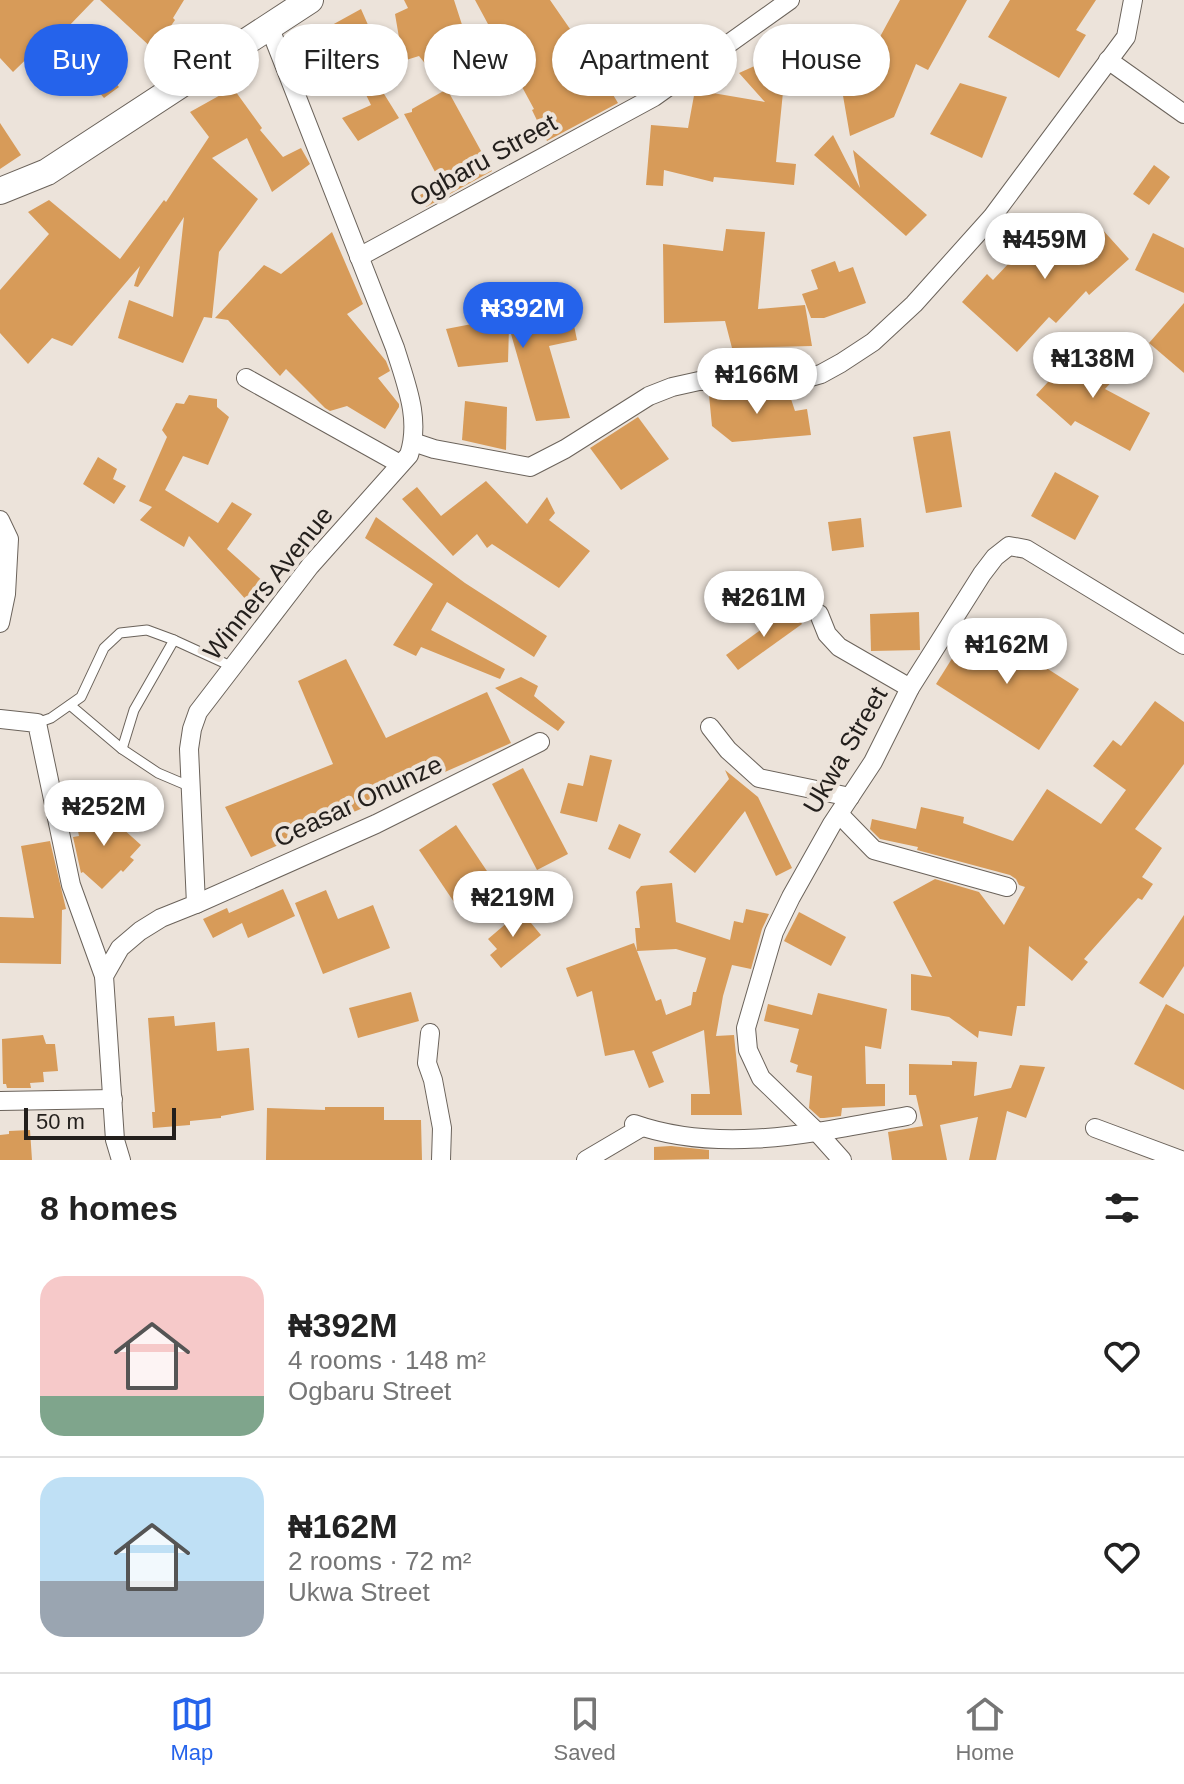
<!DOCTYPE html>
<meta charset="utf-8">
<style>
body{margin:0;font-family:Arial,sans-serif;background:#f6f6f6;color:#222;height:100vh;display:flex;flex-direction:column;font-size:30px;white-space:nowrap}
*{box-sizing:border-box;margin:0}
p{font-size:26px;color:#767676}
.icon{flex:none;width:44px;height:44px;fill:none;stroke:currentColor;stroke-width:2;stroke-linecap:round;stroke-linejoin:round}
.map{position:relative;height:1160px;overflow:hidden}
.panel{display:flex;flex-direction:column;background:#fff;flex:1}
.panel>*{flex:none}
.guide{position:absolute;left:24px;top:24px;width:1136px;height:72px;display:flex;gap:16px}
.scale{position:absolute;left:24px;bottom:20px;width:152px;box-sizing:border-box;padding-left:8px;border:4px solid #231f1c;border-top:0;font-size:22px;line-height:28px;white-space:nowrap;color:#231f1c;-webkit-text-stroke:6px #ece3da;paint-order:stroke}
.price{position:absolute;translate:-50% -68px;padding:0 18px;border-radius:28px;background:#fff;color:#222;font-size:26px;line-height:52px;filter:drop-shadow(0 2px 4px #0008)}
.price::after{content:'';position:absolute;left:50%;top:48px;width:24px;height:18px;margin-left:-12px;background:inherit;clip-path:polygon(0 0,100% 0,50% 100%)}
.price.current{background:#2563eb;color:#fff}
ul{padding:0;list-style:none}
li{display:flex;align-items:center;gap:24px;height:200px;padding:0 40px}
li+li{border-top:2px solid #e0e0e0}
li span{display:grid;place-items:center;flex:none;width:224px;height:160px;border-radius:24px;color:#555}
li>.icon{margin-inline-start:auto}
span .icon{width:96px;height:96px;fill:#fffc;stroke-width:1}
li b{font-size:34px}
h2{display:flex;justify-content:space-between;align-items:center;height:96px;padding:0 40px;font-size:34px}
.pill{padding:0 28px;border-radius:36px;background:#fff;box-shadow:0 2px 6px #0004;font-size:28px;line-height:72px}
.pill.current{background:#2563eb;color:#fff}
.tabs{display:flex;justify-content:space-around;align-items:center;height:112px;border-top:2px solid #e0e0e0;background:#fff;font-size:22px;color:#767676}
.tabs a{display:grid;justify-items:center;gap:4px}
.tabs .current{color:#2563eb}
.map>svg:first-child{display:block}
.building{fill:#d79b59}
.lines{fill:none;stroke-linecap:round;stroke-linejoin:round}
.lane-casing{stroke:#6b635b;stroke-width:11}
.street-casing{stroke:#6b635b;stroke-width:20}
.secondary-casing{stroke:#6b635b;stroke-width:28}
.lane{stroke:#fff;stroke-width:9}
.street{stroke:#fff;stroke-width:18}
.secondary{stroke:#fff;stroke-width:26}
.labels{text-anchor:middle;stroke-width:8;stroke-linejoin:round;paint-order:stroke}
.street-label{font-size:26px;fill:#231f1c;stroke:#ece3da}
</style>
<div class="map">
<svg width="1184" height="1160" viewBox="0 0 1184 1160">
<rect width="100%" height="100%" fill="#ece3da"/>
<g class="building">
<polygon points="0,0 94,0 66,29 119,87 104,98 55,41 54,42 49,37 13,72 0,58"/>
<polygon points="100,0 184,0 173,18 175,20 154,50"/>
<polygon points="404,0 454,0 476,68 436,77 419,56 403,61 395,14 408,8"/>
<polygon points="475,0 550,0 588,55 576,61 609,88 618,103 547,141 532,110 534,109"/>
<polygon points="900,0 967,0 928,70 916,64 894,117 850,136 842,90 864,54 869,57"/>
<polygon points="1010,0 1096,0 1076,30 1086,35 1059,78 988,37"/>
<polygon points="361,9 391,77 376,81 399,118 358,141 342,118 371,105 332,25"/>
<polygon points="790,50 809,87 783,92 776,162 796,164 794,185 714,177 713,182 664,170 663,186 646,185 651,125 688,128 695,90 765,102 739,73"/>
<polygon points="960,83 1007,97 982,158 930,134"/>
<polygon points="233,88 262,128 260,130 283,157 301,148 310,164 272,192 247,138 212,158 258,199 219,252 212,318 204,317 183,363 118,338 129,300 173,317 184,217 138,287 134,286 140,266 72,346 52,338 28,364 0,333 0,290 49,234 28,212 49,200 120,259 164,200 166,202 209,137 190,112"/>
<polygon points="447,89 492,171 426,207 420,195 441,183 404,114 412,112 412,109"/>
<polygon points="0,123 21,155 0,169"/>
<polygon points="833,135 860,188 853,150 927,215 906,236 814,155"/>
<polygon points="1154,165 1170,177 1149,205 1133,194"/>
<polygon points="1092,218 1129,259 1089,295 1086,291 1056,323 1049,317 1017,352 962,302 987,274 993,280 1027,244"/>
<polygon points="726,229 765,232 758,309 805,305 812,346 732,348 725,321 664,323 663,244 723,251"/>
<polygon points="332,232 363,304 347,314 386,361 390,371 378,378 399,404 399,407 385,429 347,406 330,411 325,408 286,369 280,376 228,320 215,318 264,265 281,274"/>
<polygon points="1153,233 1184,248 1184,293 1135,270"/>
<polygon points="835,261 839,272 853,267 866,303 824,318 811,318 802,294 818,289 811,270"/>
<polygon points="568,296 577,340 549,346 570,418 536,421 509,327 508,362 458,367 446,329 508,317 507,311"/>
<polygon points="1184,303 1184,373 1149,343"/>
<polygon points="1082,345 1117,376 1105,389 1150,413 1130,451 1075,421 1071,426 1036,395"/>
<polygon points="730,393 789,393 795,411 807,409 811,435 732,442 712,426 709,395"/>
<polygon points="189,395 217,399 217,407 229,417 208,465 183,456 165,490 218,523 232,502 252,514 227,549 275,592 257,612 189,536 184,547 140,520 152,507 139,501 167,437 162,430 176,403 184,404"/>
<polygon points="465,401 507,407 506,450 462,440"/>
<polygon points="638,417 669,459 621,490 590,448"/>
<polygon points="950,431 962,507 926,513 913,437"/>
<polygon points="98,457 117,469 113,479 126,486 114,504 83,484"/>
<polygon points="1055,472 1099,496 1075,540 1031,516"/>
<polygon points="486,481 527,524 547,497 555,513 549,520 590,551 559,588 492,544 487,548 477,534 453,556 402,499 417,487 441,516"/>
<polygon points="376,517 465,583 547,636 534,657 447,602 431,630 505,669 500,679 421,647 416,656 393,645 433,584 365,538"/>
<polygon points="861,518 864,547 832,551 828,522"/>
<polygon points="791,608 802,624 738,670 726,655"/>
<polygon points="919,612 920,650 871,651 870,614"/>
<polygon points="975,622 1079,689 1039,750 936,684"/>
<polygon points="346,659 386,738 487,692 511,743 251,857 225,807 333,764 298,681"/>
<polygon points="521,677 538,686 534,696 565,722 558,731 495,688"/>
<polygon points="1155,701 1184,722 1184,764 1135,829 1162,848 1142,877 1153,884 1142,900 1138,898 1084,959 1088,962 1072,981 1029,946 1025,1006 1017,1006 1012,1036 979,1031 978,1038 949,1017 911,1010 911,974 932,977 893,902 935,879 979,892 1004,925 1025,887 1019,885 1016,879 1010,875 917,850 918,847 880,839 870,829 872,819 916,829 921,807 964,817 963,823 1013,841 1047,789 1101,824 1126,790 1093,766 1113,740 1121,746"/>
<polygon points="590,755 612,760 597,822 560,813 568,783 583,786"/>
<polygon points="523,768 568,854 537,870 492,784"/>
<polygon points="725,770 758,797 792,868 776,876 745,811 695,873 669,852 729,779"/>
<polygon points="118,812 122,828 141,845 130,857 134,860 123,872 121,870 102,889 83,872 81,873 73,837 79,836 76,821"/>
<polygon points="619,824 641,834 630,859 608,849"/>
<polygon points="456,825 497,886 460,911 419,850"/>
<polygon points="50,841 66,909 62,910 61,964 0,963 0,917 34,918 21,846"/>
<polygon points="672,883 676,922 730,940 734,921 743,923 746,909 769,914 762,929 751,969 732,965 723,996 716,1036 734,1035 742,1115 691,1115 691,1094 710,1094 704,1030 652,1052 664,1082 649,1088 634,1050 605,1056 592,991 577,997 566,968 634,943 656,1001 661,999 666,1015 691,1005 693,992 696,992 706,958 676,949 637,951 635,928 640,928 636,892 641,886"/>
<polygon points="283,889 295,916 248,938 242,923 213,938 203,919 227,908 229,913"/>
<polygon points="326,890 338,919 373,905 390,948 323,974 295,903"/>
<polygon points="521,911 541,935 501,968 490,955 497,949 488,939"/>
<polygon points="799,912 846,937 831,966 784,941"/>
<polygon points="1184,915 1184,966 1163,998 1139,983"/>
<polygon points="411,992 419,1021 358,1038 349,1008"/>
<polygon points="818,993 887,1009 881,1049 865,1046 866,1084 885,1084 885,1106 842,1108 841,1116 824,1118 820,1118 809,1108 812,1076 796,1072 798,1065 790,1062 799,1029 764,1021 768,1004 812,1015"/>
<polygon points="1166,1004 1184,1014 1184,1090 1134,1064"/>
<polygon points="174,1016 175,1026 215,1022 217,1051 249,1048 254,1110 221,1116 221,1118 190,1121 190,1125 153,1128 152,1112 155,1112 148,1018"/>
<polygon points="43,1035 46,1044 55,1044 58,1071 43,1072 44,1082 30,1083 31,1088 7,1088 6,1084 3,1084 2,1039"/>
<polygon points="952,1061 977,1062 974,1096 1011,1088 1020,1065 1045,1067 1026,1118 1007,1111 996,1160 969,1160 978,1117 940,1125 947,1160 892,1160 888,1132 923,1126 916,1095 909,1095 909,1064 952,1065"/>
<polygon points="325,1107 384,1107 384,1120 421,1120 422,1160 266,1160 267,1108 325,1110"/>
<polygon points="30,1130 32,1160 0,1160 0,1135 9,1134 9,1131"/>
<polygon points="671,1146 709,1150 709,1159 654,1160 654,1147"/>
</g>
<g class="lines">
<defs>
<g id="lane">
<polyline points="70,705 122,749 158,773 191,787"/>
<polyline points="37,723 51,718 81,697 104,648 120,633 147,630 174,640 233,667"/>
<polyline points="122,749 134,710 174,640"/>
</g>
<g id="street">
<polyline points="1108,60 1184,114"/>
<polyline points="359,257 654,97 790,0"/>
<polyline points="246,378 400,464"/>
<polyline points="413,442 434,449 530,467 565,449 649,396 672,387 699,381 796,381 821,374 841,363 873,342 914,304 992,217 1126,37 1133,0"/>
<polyline points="0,520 9,539 6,594 0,623"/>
<polyline points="819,614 827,634 839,647 910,688"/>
<polyline points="0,719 37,723 71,885 104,976"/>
<polyline points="710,727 728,750 759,778 850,797"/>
<polyline points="839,814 874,850 1007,887"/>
<polyline points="196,904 376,824 540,742"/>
<polyline points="430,1033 427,1063 433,1080 442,1128 441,1160"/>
<polyline points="0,1101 113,1099"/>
<path d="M634,1124C722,1155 818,1132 907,1116"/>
<polyline points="1095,1128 1181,1160"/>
<path d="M121,1160L115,1140L104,976L120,948L140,931L161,918L196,904L189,749L192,729L198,712L310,566L409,455C421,419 406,384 395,348L269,26"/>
<polyline points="586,1160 642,1127"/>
<polyline points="842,1160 817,1132 761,1078 748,1050 746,1028 774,932 791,897 832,824 873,762 910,688 982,574 995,557 1009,546 1026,549 1184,645"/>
</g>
<polyline id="secondary" points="0,191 47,172 310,0"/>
</defs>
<use href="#lane" class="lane-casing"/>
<use href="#street" class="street-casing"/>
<use href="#secondary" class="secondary-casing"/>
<use href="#lane" class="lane"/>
<use href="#street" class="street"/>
<use href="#secondary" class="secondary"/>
</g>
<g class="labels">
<g class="street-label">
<text transform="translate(483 160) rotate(-29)" y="9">Ogbaru Street</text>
<text transform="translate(268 583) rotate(-51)" y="9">Winners Avenue</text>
<text transform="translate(845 750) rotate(-60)" y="9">Ukwa Street</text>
<text transform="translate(358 801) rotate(-25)" y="9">Ceasar Onunze</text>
</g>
</g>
</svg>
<div class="scale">50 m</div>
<b class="price" style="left:1045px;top:281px">₦459M</b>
<b class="price current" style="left:523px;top:350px">₦392M</b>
<b class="price" style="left:1093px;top:400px">₦138M</b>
<b class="price" style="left:757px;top:416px">₦166M</b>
<b class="price" style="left:764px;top:639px">₦261M</b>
<b class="price" style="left:1007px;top:686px">₦162M</b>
<b class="price" style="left:104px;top:848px">₦252M</b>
<b class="price" style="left:513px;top:939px">₦219M</b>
<div class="guide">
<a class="pill current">Buy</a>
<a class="pill">Rent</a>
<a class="pill">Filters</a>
<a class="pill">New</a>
<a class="pill">Apartment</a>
<a class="pill">House</a>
</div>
</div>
<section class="panel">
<h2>8 homes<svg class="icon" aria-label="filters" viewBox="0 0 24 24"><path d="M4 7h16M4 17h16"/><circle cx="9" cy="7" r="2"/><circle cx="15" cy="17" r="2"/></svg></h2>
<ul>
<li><span style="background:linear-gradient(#f6c9c9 75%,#7fa58c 0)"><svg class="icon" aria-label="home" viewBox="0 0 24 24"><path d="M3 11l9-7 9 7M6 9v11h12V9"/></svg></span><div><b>₦392M</b><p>4 rooms · 148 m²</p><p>Ogbaru Street</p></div><svg class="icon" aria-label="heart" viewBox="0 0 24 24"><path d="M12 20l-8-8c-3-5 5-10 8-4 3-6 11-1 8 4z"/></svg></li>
<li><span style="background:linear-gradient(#bfe0f5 65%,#9aa5b1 0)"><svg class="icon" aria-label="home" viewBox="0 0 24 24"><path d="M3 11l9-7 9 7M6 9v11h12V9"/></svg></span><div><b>₦162M</b><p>2 rooms · 72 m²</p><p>Ukwa Street</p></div><svg class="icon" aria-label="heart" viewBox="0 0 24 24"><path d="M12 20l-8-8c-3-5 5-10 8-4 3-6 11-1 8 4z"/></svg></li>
</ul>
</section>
<nav class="tabs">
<a class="current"><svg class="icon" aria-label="map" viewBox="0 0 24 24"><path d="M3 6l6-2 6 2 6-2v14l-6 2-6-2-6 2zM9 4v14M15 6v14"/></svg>Map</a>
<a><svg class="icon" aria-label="saved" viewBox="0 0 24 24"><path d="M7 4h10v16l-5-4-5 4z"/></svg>Saved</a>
<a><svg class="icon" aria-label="home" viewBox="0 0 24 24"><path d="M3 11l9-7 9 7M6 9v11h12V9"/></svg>Home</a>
</nav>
